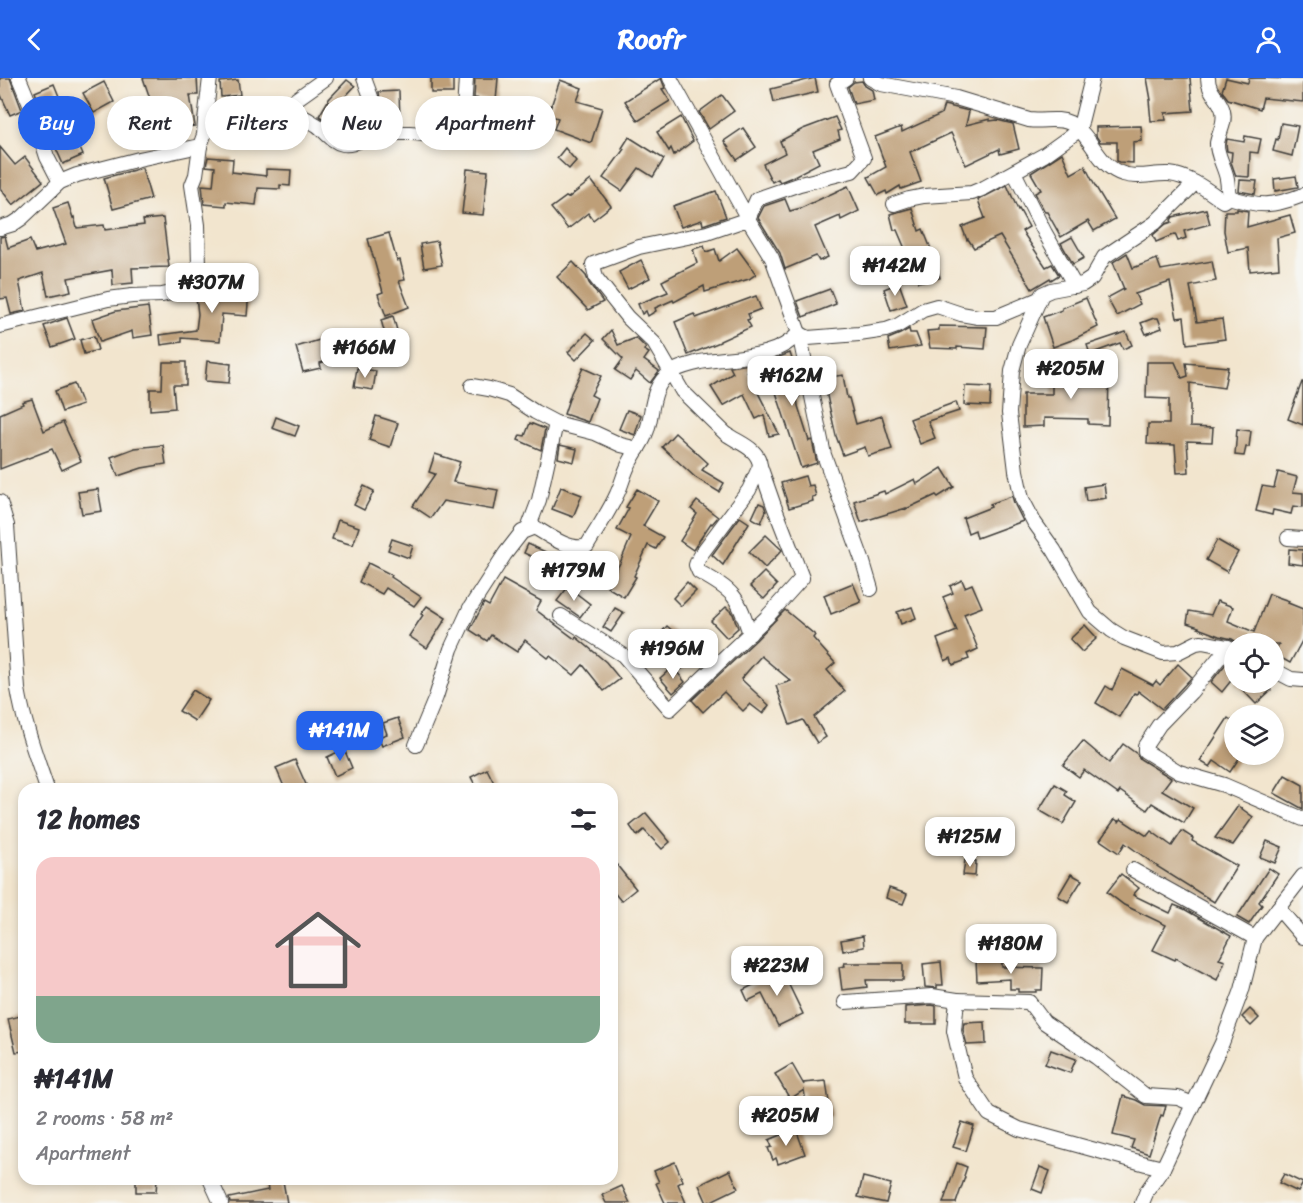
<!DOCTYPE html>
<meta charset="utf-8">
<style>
body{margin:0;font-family:Sriracha,sans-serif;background:#f2f2f3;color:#2b2b33;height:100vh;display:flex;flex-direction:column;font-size:22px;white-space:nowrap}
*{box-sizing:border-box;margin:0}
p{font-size:20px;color:#7c7c81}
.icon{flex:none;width:33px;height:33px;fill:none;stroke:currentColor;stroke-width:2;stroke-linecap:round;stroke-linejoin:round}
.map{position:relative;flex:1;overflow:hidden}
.sheet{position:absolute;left:18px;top:705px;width:600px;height:402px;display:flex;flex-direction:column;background:#fff;border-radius:18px;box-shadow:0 3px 9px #0003}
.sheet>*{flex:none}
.top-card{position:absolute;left:18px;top:18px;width:600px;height:54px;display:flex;gap:12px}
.fabs{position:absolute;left:1224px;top:555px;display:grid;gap:12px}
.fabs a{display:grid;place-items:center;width:60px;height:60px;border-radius:50%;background:#fff;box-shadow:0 3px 9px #0003;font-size:30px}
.price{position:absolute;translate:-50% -51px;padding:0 14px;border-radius:12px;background:#fff;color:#222;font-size:20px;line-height:39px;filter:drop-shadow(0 2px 3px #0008)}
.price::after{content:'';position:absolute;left:50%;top:36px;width:18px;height:14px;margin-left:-9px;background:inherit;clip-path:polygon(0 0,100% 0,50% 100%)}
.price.on{background:#2563eb;color:#fff}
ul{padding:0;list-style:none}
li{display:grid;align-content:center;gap:12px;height:318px;padding:0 18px}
li span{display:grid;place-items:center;height:186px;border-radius:18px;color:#555}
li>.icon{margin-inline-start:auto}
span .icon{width:108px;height:108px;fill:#fffc;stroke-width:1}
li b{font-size:26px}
h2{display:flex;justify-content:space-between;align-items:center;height:72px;padding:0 18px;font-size:26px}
.pill{padding:0 21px;border-radius:27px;background:#fff;box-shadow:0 3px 9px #0003;font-size:21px;line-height:54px}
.pill.on{background:#2563eb;color:#fff}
header{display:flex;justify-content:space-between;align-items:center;height:78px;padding:0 18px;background:#2563eb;color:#fff;font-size:27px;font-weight:700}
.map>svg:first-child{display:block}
.building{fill:#be9f78}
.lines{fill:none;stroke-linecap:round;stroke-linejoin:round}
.minor-casing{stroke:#3c3a37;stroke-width:16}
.minor{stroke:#fff;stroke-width:14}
</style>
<header><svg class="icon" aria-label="back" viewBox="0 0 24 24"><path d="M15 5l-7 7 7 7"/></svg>Roofr<svg class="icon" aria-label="person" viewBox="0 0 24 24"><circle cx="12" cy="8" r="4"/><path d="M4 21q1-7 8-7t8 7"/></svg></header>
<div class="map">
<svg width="1303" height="1125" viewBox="0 0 1303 1125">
<rect width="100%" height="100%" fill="#f6f6f2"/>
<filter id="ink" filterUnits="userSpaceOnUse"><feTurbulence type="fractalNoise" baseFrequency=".0167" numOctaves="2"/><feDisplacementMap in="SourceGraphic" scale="12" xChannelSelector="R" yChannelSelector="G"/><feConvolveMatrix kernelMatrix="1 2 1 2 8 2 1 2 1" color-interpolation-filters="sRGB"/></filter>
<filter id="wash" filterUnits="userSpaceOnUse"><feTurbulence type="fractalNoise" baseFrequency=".008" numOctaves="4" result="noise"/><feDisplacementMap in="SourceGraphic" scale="24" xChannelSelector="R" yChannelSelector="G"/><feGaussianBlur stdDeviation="1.35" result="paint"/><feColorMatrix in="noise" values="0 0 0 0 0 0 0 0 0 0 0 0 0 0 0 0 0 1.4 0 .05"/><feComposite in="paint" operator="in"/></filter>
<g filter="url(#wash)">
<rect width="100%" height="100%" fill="#f2e5ce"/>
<g id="blocks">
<g class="building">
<polygon points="0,0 10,0 22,32 10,37 0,15"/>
<polygon points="143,0 197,0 198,17 190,17 195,48 164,53 164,55 152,57 149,33 154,32"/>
<rect x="431" y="0" width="22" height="15"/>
<polygon points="475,0 498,0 496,23 474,20"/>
<polygon points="661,0 665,10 662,11 670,23 638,43 625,23"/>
<polygon points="815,0 818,14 774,24 771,11"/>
<polygon points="1147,0 1190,0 1193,33 1165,35 1166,42 1151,43 1149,22 1151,22"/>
<polygon points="1226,0 1248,5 1249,0 1303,1 1303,24 1263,20 1260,31 1228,21 1222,13"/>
<polygon points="238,2 240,17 221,19 220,4"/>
<polygon points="347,2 355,8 331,34 357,51 353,56 350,57 319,38 329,21"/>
<polygon points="560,2 582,10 577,23 602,30 591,65 554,51 558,40 548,37"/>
<polygon points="862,3 865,8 872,12 874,22 854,26 848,9 854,4"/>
<polygon points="104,4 114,24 94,35 83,15"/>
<polygon points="54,6 67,38 48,46 35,14"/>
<polygon points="399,13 400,42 384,43 382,39 379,14"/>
<polygon points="722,17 734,33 709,51 699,34"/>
<polygon points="944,27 969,33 966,47 990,41 990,43 997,42 1013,46 1019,71 1000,76 999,71 966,87 951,55 910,74 921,104 901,111 900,108 887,116 886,113 878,117 868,99 886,89 875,59 901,49 902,54 941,36"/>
<polygon points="681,39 693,63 674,77 671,70 669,73 657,54"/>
<polygon points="835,39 841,52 838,53 840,61 813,72 819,85 790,100 780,104 778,101 772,104 763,86 785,75 780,63 803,51"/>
<polygon points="1281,45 1298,48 1292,78 1273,73 1276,61 1278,62"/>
<polygon points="1141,48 1142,63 1133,64 1133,85 1119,84 1117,83 1117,64 1100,64 1096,58 1096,49"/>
<polygon points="743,50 756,69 737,82 724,63"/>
<polygon points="74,57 83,77 63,86 54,66"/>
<polygon points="1245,58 1261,61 1258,75 1250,74 1249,99 1236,98 1231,84 1232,74 1227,73 1226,66 1227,61 1244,64"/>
<polygon points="629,59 664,81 653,99 639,90 622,113 603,100 624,71 622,70"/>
<polygon points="0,69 15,87 25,79 43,103 13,127 0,110"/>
<polygon points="565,70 576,83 569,91 557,80"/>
<polygon points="1062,75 1071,96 1085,88 1094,106 1115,141 1094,153 1088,143 1061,159 1047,134 1045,134 1035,115 1041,112 1031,95"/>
<polygon points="208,79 233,81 232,94 266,98 266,91 291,92 290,108 280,107 280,111 258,110 256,127 226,124 226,128 204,126 202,107 213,108 215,89 206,88"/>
<polygon points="142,90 151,121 113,131 104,100"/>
<polygon points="467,91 488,93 483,137 462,135"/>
<polygon points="1296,98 1298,109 1275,113 1274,101"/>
<polygon points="591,102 611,128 593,142 588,135 568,151 551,130 566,119 568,120"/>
<polygon points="1240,102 1257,103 1255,116 1239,113"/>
<polygon points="1007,107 1018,132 1019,131 1029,149 1022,153 1046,189 1052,186 1059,197 1051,202 1050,200 1032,211 1000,158 974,170 968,161 967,162 962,149 985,140 978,122"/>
<polygon points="848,108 859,133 841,142 840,138 815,149 828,179 819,183 816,178 785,191 780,175 758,140 764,128 785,121 790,133 801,130"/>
<polygon points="716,113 726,139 703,147 702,142 681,149 673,128"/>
<polygon points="68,125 73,140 74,139 77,150 104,147 105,152 144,147 143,142 163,140 169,189 132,190 133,205 113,207 112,192 68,200 71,213 48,218 43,195 19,203 25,233 11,236 7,220 0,221 0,159 5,158 8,170 30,162 35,174 66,166 53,130"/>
<polygon points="912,130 919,153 923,151 933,176 935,175 940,200 918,204 913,179 909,180 897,152 894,152 890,136"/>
<polygon points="1206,131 1210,146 1184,153 1186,160 1178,163 1175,156 1156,164 1153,157 1166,146 1172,144 1171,142 1173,139"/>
<polygon points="1237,131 1248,133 1247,149 1290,137 1295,155 1277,160 1279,190 1250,193 1248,170 1228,174 1224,153 1225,133 1237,133"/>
<polygon points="389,155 397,183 400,182 405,202 399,203 409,229 386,238 378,216 383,214 368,161"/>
<polygon points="1072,159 1084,180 1073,186 1061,165"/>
<polygon points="437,163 442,187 424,190 420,166"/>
<polygon points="704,168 706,174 715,171 719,183 737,170 756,196 749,201 705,214 704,208 674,224 673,222 655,230 656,233 648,238 646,233 642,236 638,226 668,214 662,203 697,185 693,171"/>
<polygon points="1127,175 1133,190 1157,181 1161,192 1212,183 1216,203 1190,208 1197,244 1222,241 1225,261 1187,266 1184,239 1177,240 1170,204 1135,216 1140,226 1117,238 1107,220 1124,211 1113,184"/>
<polygon points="641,182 650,200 628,211 619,194"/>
<polygon points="573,184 586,198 589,205 603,224 588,232 557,199"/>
<polygon points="899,205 907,227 891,232 884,211"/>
<polygon points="217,207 217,210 249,213 247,238 222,236 220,263 182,260 182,264 161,267 160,257 196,252 198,236 196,219 200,216 203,208"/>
<polygon points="830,211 836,226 803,239 797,223"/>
<polygon points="756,218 761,231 748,236 750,241 747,242 751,249 720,263 720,264 688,277 675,244 694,236 696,240"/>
<polygon points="1086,220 1098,249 1072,262 1053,269 1043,239 1062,232 1062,230"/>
<polygon points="148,229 152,257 133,260 132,253 100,264 92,241 116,233"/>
<polygon points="393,238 398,256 386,260 381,242"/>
<polygon points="67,240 75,261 52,269 44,248"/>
<polygon points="1154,240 1158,240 1162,250 1146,256 1141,245"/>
<polygon points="939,248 987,249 985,271 957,269 957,271 930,270 927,253 939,252"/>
<polygon points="909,251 910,255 916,255 921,268 890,273 888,261 900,256"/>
<polygon points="611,252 618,267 636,260 646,270 644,272 649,275 644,282 659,293 650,305 636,293 630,302 615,292 623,281 603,261"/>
<polygon points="1126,254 1132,267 1123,271 1120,265 1090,276 1087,267"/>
<polygon points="343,255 349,276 320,285 321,290 303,294 296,269"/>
<polygon points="587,255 595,262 576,282 568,274"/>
<polygon points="94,258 98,272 84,276 80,262"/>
<polygon points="790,275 797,296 793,297 799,319 797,319 798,328 809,363 812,362 817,385 801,390 766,284"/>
<polygon points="207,283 231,286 229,305 205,303"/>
<polygon points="163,284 186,284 186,307 173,307 175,330 150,332 150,311 162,311"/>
<polygon points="763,284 764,290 747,293 779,356 769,358 764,337 756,341 744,316 723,328 711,309 733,295 730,289"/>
<polygon points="1147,284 1175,284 1182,300 1188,298 1186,285 1228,289 1224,310 1190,305 1190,349 1213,350 1212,364 1187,363 1189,394 1177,395 1175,367 1147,366 1148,346 1169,346 1169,321 1146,320"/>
<polygon points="357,290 376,293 373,312 354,309"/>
<polygon points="583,290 601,298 591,317 597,320 588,344 564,336 571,315"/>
<polygon points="1088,291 1109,292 1108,347 1088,346 1088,341 1044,340 1044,348 1023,349 1023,316 1052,316 1052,295 1064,296 1064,300 1088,300"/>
<polygon points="843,297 847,320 849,320 856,346 882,338 892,371 868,378 865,369 843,377 836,358 823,300"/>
<polygon points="1302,304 1303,304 1303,347 1288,341"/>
<polygon points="74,306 82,327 62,334 55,313"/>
<polygon points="965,308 991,309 990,328 964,327"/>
<polygon points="32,321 44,353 63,344 81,383 62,392 52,371 0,391 0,336 23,326 22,324"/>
<polygon points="956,324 959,333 928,343 935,360 920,366 910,341"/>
<polygon points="627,332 641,337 635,357 619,351"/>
<polygon points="376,338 398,345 390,369 369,362"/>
<polygon points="276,339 299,348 295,358 272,350"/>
<polygon points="530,345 545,351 541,372 518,362 520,357 525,358"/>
<polygon points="1237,351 1251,353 1249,369 1246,369 1244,378 1235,377"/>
<polygon points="675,355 708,385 702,392 724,405 719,414 696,400 662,369"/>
<polygon points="163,367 166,386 142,390 118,398 111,379 135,370"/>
<polygon points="560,367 577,371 574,384 558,380"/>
<polygon points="435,376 460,384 453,404 498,412 494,432 443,423 431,440 413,428 435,396 429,394"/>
<polygon points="942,390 954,409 938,419 936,417 906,431 906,430 861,444 854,423 884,413 885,416 915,401 917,406"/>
<polygon points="1278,394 1297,399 1293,414 1303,415 1303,429 1293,428 1291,436 1273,432 1272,437 1256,433 1262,408 1274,410"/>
<polygon points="805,398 808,408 813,407 816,418 812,419 813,423 789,430 781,405"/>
<polygon points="1104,406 1106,420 1086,423 1084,409"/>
<polygon points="364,408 374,413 364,432 354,427"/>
<polygon points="561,409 582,417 573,439 552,431"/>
<polygon points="98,411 102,433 82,436 78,414"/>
<polygon points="637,411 658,423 643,448 663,459 656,471 648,467 634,498 636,499 624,519 607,509 620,485 631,459 617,452 629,430 626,429"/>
<polygon points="1012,418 1014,425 1023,443 977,460 975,452 968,455 963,440 991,429 990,426"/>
<polygon points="697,423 718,439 712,446 711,445 693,472 680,463 697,436 691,431"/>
<polygon points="759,425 764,427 766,433 761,445 752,440"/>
<polygon points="740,439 749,445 723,487 712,477"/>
<polygon points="338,442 359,449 353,467 332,461"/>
<polygon points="766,457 782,472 765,490 749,474"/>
<polygon points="392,461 413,468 409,480 388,472"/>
<polygon points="1217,462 1238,474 1227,494 1206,482"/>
<polygon points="528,466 548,475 543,484 524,475"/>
<polygon points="1289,471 1303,472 1303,487 1288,485"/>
<polygon points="368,485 392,497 391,499 421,519 414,528 386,510 382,516 359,504"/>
<polygon points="764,494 777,507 764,521 750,508"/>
<polygon points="503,502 541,523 536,532 575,561 576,559 606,584 620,601 604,613 583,587 574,597 550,578 548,580 525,562 517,574 491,557 487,563 470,552 484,525 489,528"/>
<polygon points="962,502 965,509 972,506 982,529 964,536 978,571 967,576 969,581 953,587 951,580 945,583 937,561 957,553 943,519 953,515 950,508"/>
<polygon points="687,504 696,513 681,528 673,520"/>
<polygon points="853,505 861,524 831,536 824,517"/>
<polygon points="568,509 590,526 580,539 557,523"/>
<polygon points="1269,516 1289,523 1288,525 1303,531 1303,561 1290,585 1274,576 1279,566 1240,566 1232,561 1219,558 1198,550 1199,549 1187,545 1189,533 1211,537 1217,523 1233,529 1228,543 1254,554"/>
<polygon points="427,528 446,540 427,570 409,558 423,537 421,536"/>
<polygon points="726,529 733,536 738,550 727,560 711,543"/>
<polygon points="912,529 916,540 901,546 897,534"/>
<polygon points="615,530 624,535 611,554 603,549"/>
<polygon points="785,532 815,557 813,560 835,585 827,592 845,613 814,639 826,659 817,665 803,642 790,647 776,608 791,603 761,578 741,601 769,627 763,636 750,626 743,633 724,614 703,634 692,622 756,562"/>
<polygon points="1085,547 1097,560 1082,574 1070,561"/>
<polygon points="667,548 681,560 681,561 696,580 680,592 650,567"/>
<polygon points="1229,582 1234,587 1234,599 1222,614 1211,604"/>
<polygon points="1178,586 1192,599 1162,631 1138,613 1137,616 1134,615 1119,639 1096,625 1106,608 1112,612 1122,591 1153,607 1156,603 1160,607"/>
<polygon points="673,589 685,604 673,615 660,600"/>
<polygon points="1235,604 1264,604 1271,612 1256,626"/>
<polygon points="193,612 209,622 195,643 179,633"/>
<polygon points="398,640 405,659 382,668 378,659 387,656 383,645"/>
<polygon points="1228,640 1234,644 1234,676 1242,676 1230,694 1214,683 1210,689 1200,683"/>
<polygon points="1083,663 1109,685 1123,666 1137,676 1140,681 1171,700 1162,712 1193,730 1184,745 1152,725 1147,732 1120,713 1118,716 1084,692 1079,699 1063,687"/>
<polygon points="344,671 352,690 335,698 327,679"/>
<polygon points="295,682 308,711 285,711 276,690"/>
<polygon points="487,691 497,711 477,711 471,699"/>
<polygon points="1285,697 1303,707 1303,731 1274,715"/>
<polygon points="1055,706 1067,713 1065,717 1076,724 1063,746 1039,732"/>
<polygon points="1238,728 1253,739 1233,767 1215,760"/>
<polygon points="646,735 670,764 662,771 644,752 637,758 630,748"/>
<polygon points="1115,741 1119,744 1121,741 1147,758 1151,753 1172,768 1182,753 1193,760 1192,763 1237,788 1214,824 1158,789 1125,765 1119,775 1100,762"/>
<polygon points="1267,763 1282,769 1275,785 1260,779"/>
<polygon points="612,781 636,811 621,823 612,812"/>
<polygon points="965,782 976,783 975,798 963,797"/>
<polygon points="1269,790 1278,796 1259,824 1262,827 1249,846 1237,839"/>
<polygon points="1071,796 1082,802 1068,824 1058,818"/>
<polygon points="1121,796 1139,810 1133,817 1170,835 1174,827 1184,831 1231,858 1219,881 1225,883 1217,902 1176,880 1175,882 1153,872 1166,847 1124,827 1107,814"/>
<polygon points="889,810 907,816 903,826 886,820"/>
<polygon points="863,858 864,869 843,873 841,862"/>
<polygon points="1002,880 1002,889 1043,890 1042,912 1036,912 1036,914 1018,914 1018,911 1010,911 1010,901 977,903 976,882"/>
<polygon points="941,884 943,907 937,907 937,910 925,909 923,886"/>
<polygon points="844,885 903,885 903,902 866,902 867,909 842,912 839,889 845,888"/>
<polygon points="789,891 793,901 787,903 803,936 778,948 762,916 748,923 743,912 769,899"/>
<polygon points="932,927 936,928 936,946 905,946 905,929"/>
<polygon points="1250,931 1259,940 1251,948 1242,939"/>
<polygon points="24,937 24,973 16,974 8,941"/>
<polygon points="985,944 986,966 967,967 963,952 964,945"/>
<polygon points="1051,972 1076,981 1070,995 1045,986"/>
<polygon points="792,986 804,1007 803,1005 826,1003 831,1039 809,1043 804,1012 790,1021 775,996"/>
<polygon points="1123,1018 1136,1022 1145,1027 1166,1028 1163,1038 1161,1037 1149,1076 1131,1070 1134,1062 1113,1057"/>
<polygon points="962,1044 974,1048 966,1073 953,1069"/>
<polygon points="796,1051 805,1076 778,1086 776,1080 773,1082 768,1070 772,1069 769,1062"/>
<polygon points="675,1084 683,1103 678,1106 686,1125 665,1125 656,1105 659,1104 654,1093"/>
<polygon points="957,1085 967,1089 964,1098 965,1099 956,1125 943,1125"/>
<polygon points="1040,1089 1050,1093 1042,1115 1032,1111"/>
<polygon points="730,1092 738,1110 707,1125 699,1107"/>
<polygon points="1284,1096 1303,1105 1298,1114 1279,1105"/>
<polygon points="863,1099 891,1106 886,1125 858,1119"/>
<polygon points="136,1101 157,1101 156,1114 136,1114"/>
<polygon points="283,1103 287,1125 230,1125 229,1120 268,1112 267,1106"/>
<polygon points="622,1108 630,1125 606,1125 602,1117"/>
</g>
</g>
</g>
<g filter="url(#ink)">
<use href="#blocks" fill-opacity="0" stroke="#3c3a37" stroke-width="1.5"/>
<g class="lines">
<defs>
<g id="minor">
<polyline points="19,0 31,29 47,79 60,104"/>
<polyline points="364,0 371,19 373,42 381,56"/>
<polyline points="670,0 748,141 757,121 800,106 852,93 864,80 837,6 846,0"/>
<path d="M870,0L881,6L956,20L1029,42C1042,44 1058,39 1070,45C1093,58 1097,88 1123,96C1138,101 1154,95 1169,96C1189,98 1207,112 1223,123L1229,119C1260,129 1272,129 1303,117"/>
<path d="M1208,0C1208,15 1220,20 1223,33C1226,45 1219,54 1217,65C1216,76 1225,89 1227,101C1228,107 1228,113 1229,119"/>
<polyline points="281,32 326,0"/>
<polyline points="205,43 210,0"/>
<polyline points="1014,94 1045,155 1075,208"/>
<polyline points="1195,105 1155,145 1104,179 1092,200 1083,206 1051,212 1042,216 1019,267 1012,293 1009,335 1016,393 1022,421 1034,444 1054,472 1090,534 1111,552 1124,560 1163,575 1178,574 1196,565 1202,564 1228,569"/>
<polyline points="894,126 909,121 924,118 972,115 984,110 1044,77 1079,52 1092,0"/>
<path d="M0,150L13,146L22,140L60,104L77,97L139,81L200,68L204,57L205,43C213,39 220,31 228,28C244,22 290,32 305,40C309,42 313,45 317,47C325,53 332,64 343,66C353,68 363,60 373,57C385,54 398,55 410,55C427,55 451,65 463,50L466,0"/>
<polyline points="0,248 108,221 132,218 162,217 193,210 199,188 198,147 192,107 196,97 200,68"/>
<polyline points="472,308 489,311 509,317 535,334 556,345 595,355 621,367 638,371"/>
<path d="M0,424L7,447L18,611C24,646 36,678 47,711"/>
<polyline points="528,451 539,422 556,345"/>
<polyline points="1288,460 1303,461"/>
<path d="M561,538L623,577L670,631L766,540L802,500L774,428L760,388C759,370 738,365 725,355L682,313L654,265L627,239L596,200L593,186L639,169L707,155L748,141L772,180L799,255L824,377L863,484L871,511"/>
<path d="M750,556C738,518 734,513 699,494L696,487L699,479L749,412L760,388"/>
<polyline points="1234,572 1228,569 1191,614 1159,647 1145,668 1145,673 1179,694 1224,707 1303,741"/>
<polyline points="1274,592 1291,601 1303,602"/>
<path d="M416,667L436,619L451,571L470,530L505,476L522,454L532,450H536C549,458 572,474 587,468C597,451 609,434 617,416C622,406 624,395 629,386C637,370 645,363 649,345C653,327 653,307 670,295C678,289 690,287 700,284C732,278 776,282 799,255L808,260L859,256L886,252L897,248L923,232L937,228L961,236L978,239H996L1039,221"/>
<polyline points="1133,792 1255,860"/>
<polyline points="1278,830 1303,859"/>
<polyline points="957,922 1029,924 1044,944 1096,979 1146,1018 1178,1020 1193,1026"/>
<polyline points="845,924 932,918 957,922 954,953 965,1000 989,1036 1019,1051 1146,1086 1163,1090"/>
<polyline points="210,1101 221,1125"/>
<polyline points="1142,1125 1147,1113 1163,1090 1222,965 1242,912 1255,860 1303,798"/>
</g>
</defs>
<use href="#minor" class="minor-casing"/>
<use href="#minor" class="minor"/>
</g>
</g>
</svg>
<div class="fabs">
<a><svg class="icon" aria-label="locate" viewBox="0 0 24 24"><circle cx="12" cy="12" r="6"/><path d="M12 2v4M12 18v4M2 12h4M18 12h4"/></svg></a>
<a><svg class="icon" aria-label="layers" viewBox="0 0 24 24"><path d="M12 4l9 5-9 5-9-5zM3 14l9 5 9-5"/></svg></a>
</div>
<b class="price" style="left:895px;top:219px">₦142M</b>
<b class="price" style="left:212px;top:236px">₦307M</b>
<b class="price" style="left:365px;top:301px">₦166M</b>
<b class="price" style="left:1071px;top:322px">₦205M</b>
<b class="price" style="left:792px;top:329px">₦162M</b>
<b class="price" style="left:574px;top:524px">₦179M</b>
<b class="price" style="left:673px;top:602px">₦196M</b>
<b class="price on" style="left:340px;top:684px">₦141M</b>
<b class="price" style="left:970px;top:790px">₦125M</b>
<b class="price" style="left:1011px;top:897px">₦180M</b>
<b class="price" style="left:777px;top:919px">₦223M</b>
<b class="price" style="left:786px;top:1069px">₦205M</b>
<div class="top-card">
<a class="pill on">Buy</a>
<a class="pill">Rent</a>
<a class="pill">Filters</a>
<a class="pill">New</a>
<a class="pill">Apartment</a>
</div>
<section class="sheet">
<h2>12 homes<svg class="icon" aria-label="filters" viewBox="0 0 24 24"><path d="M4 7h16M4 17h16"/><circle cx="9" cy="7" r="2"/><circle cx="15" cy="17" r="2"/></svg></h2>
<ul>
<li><span style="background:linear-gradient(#f6c9c9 75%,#7fa58c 0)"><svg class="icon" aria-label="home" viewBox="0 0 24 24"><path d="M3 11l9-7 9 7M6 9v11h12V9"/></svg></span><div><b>₦141M</b><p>2 rooms · 58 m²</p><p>Apartment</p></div></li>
</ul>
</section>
</div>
